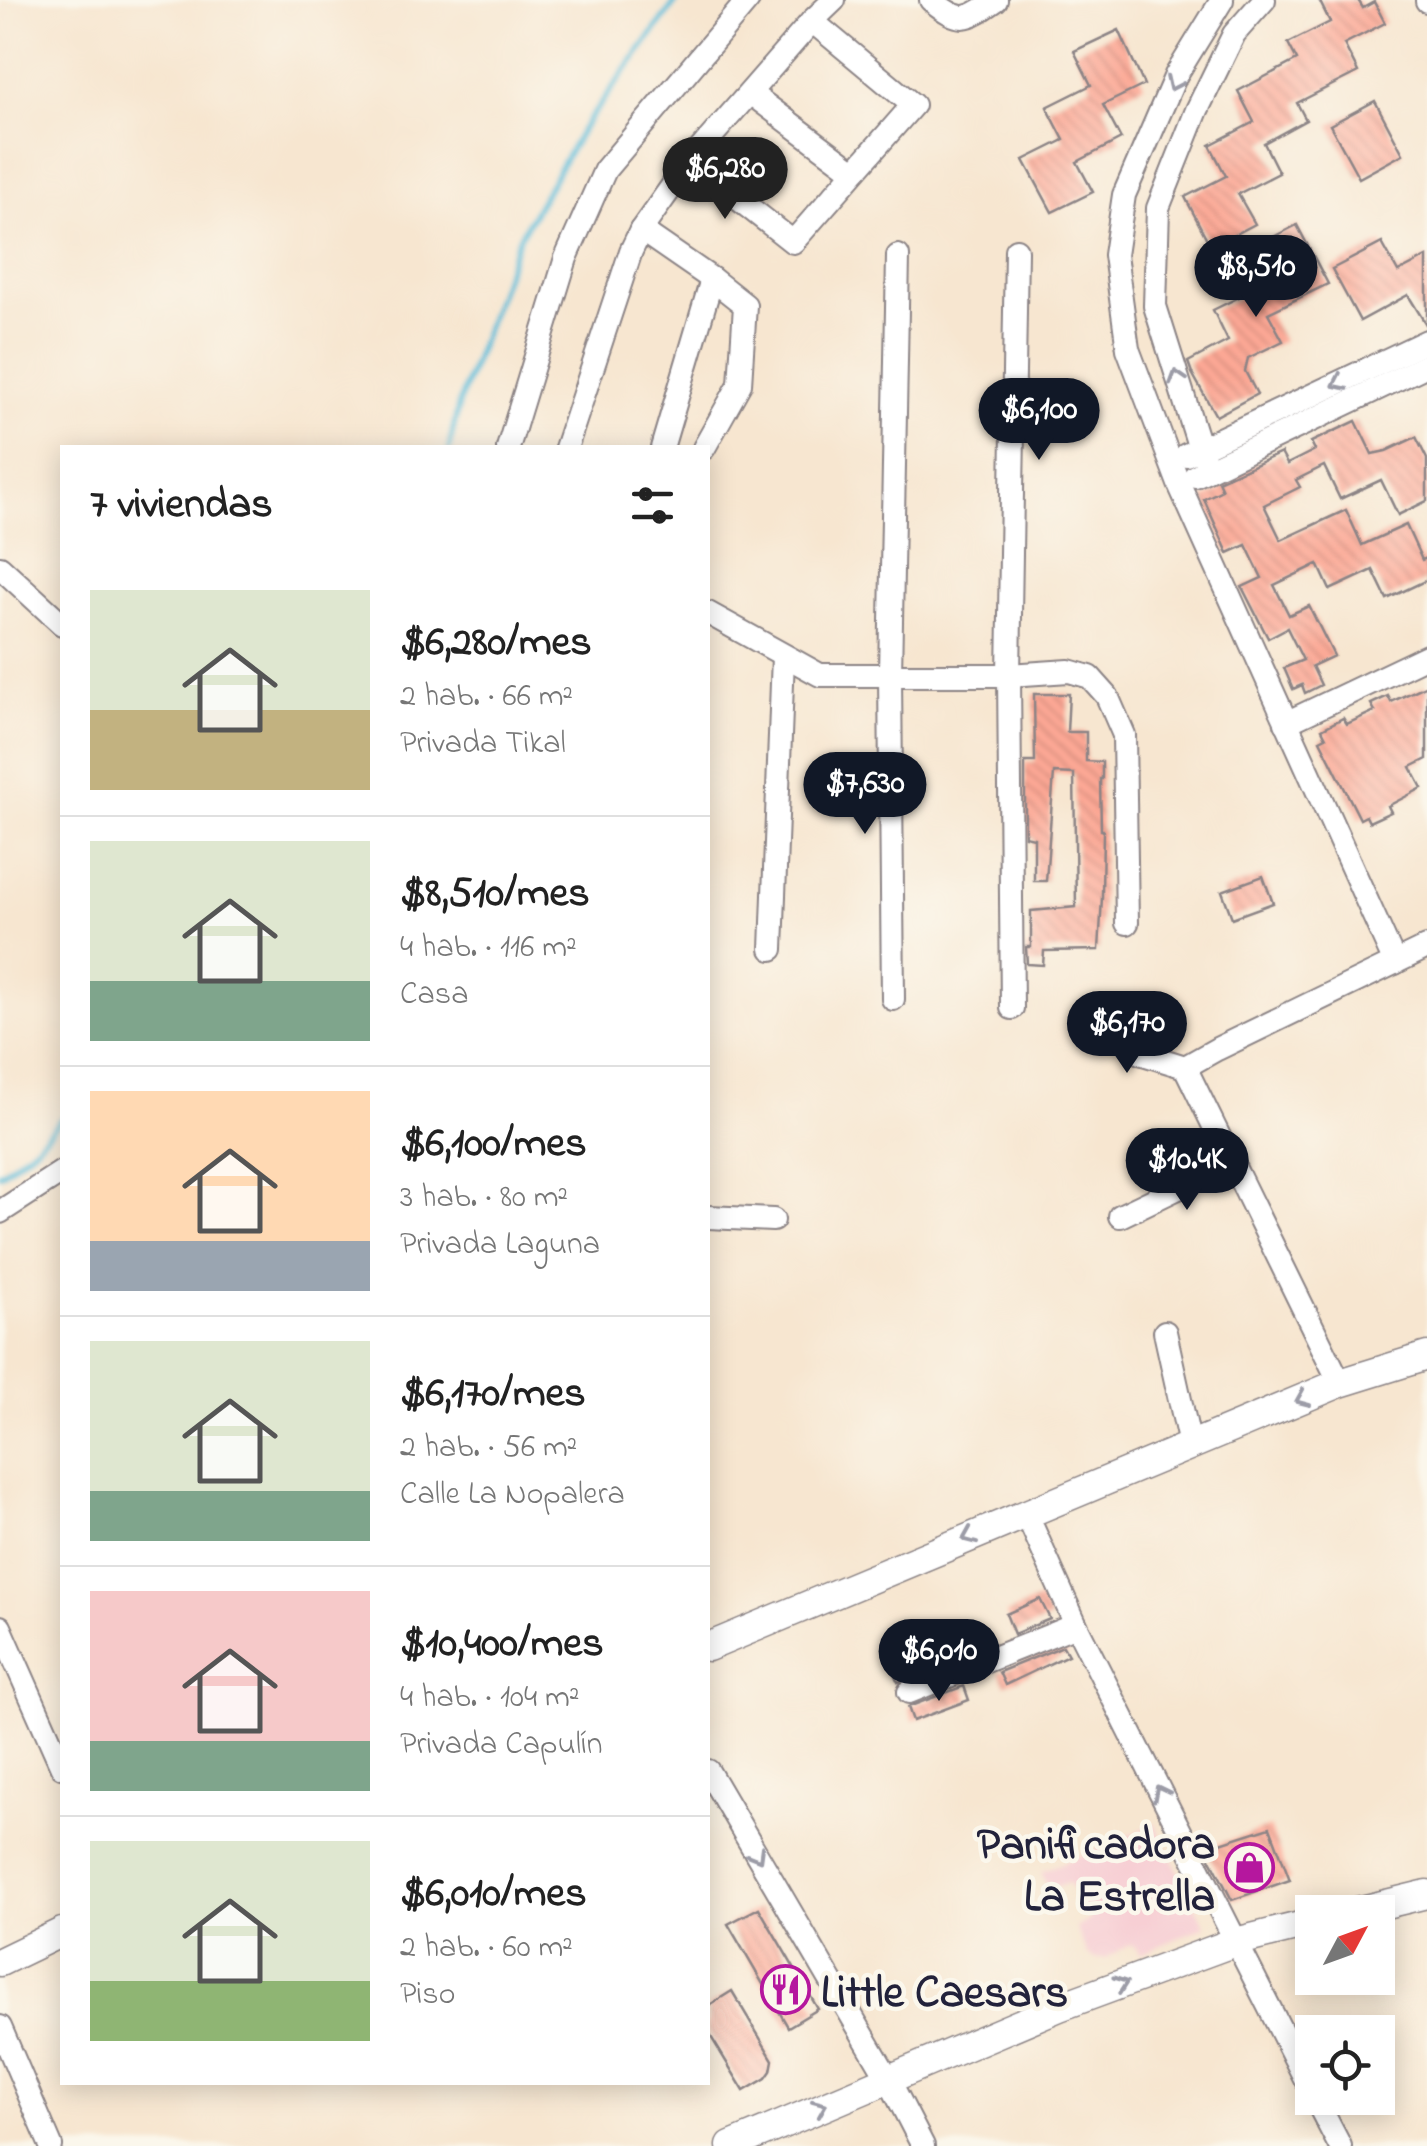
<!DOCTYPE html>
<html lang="es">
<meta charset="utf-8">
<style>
body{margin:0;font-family:"Indie Flower",sans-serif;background:#f6f6f6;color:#222;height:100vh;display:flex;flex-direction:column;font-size:38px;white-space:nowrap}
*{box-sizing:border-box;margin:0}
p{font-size:32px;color:#767676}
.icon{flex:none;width:55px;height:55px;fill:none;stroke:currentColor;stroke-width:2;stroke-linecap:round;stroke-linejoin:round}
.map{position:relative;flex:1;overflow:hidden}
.drawer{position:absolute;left:60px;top:445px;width:650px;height:1640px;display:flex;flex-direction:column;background:#fff;border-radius:0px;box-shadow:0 5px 25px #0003}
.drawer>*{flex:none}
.needle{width:65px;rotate:49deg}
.controls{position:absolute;left:1295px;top:1895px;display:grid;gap:20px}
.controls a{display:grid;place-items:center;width:100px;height:100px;border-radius:0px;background:#fff;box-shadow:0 5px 25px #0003;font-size:50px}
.price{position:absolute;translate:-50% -85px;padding:0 22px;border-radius:35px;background:#111827;color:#fff;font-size:32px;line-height:65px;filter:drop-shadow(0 2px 5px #0008)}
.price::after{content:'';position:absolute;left:50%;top:60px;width:30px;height:22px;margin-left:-15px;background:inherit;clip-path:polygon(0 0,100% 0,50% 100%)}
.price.active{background:#222;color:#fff}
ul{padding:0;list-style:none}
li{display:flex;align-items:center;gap:30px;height:250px;padding:0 30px}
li+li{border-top:2px solid #e0e0e0}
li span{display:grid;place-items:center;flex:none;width:280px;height:200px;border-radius:0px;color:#555}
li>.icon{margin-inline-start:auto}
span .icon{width:120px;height:120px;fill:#fffc;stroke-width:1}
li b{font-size:42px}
h2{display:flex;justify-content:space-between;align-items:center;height:120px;padding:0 30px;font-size:42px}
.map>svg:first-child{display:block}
.built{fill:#f7cfd4}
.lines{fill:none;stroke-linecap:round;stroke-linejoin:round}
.stream{stroke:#59bbd8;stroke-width:6}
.building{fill:url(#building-back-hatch)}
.minor-casing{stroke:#8c8486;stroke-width:26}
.major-casing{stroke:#8c8486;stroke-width:31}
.minor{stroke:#fff;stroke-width:22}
.major{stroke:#fff;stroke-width:28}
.oneway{stroke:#9c9ca7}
.labels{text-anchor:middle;stroke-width:9;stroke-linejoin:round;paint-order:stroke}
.poi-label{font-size:45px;font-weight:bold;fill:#22223b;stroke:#fbf7ec;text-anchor:end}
</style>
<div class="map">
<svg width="1427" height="2146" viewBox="0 0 1427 2146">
<defs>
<pattern id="building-back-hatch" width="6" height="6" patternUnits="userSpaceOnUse" patternTransform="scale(2.5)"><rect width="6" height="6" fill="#fca794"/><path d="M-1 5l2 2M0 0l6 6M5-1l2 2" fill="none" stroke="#d88f80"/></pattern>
</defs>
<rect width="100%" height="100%" fill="#fbf7ec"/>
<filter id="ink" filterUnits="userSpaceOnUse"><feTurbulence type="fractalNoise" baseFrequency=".01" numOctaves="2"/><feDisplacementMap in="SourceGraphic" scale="20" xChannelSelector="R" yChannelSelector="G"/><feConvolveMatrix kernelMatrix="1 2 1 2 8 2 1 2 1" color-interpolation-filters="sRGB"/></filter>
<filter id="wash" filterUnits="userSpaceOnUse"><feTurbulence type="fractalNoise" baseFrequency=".0048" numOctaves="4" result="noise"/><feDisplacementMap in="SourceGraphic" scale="40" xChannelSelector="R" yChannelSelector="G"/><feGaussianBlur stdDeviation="2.25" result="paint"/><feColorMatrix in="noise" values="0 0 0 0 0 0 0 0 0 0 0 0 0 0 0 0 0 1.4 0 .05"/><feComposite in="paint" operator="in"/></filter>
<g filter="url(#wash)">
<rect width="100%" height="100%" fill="#f7e6d0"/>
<polygon class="built" points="1155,1824 1205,1926 1141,1954 1132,1944 1105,1958 1096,1959 1088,1955 1076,1928 1091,1919 1069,1883 1049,1888 1041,1872"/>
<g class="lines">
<g class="stream">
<polyline points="449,448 459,403 519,238 581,131 677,0"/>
<polyline points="0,1174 34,1148 62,1118"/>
</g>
</g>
<g id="blocks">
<g class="building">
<polygon points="1319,0 1358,0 1363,8 1374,2 1385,23 1344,44 1358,72 1297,103 1306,120 1264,143 1279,173 1238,194 1255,224 1211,247 1185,197 1226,176 1210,145 1254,122 1238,91 1297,60 1288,43 1330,22"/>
<polygon points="1119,30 1144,85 1103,105 1121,139 1077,162 1093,192 1052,212 1024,160 1064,140 1047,107 1091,85 1074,51"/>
<polygon points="1375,101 1403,154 1359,178 1330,125"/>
<polygon points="1297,225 1328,284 1268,313 1283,341 1248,358 1245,371 1257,394 1216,416 1192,373 1188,362 1228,341 1213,310 1270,282 1254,247"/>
<polygon points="1382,243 1398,272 1427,257 1427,326 1408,295 1360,321 1332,269"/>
<polygon points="1356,421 1372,454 1386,451 1416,437 1427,459 1427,501 1398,515 1381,480 1340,499 1324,466 1296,480 1300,487 1264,505 1281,540 1346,510 1362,545 1406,525 1422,560 1427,558 1427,580 1387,599 1373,570 1330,590 1318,564 1274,585 1289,615 1309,606 1334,656 1312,666 1321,685 1305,693 1302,685 1293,689 1284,668 1303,660 1287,628 1268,638 1242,587 1262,578 1246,545 1228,553 1204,499 1222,490 1218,481 1281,453 1287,464 1315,450 1311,442"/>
<polygon points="1427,685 1427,759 1411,767 1422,788 1388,806 1391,812 1369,822 1366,816 1360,819 1320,740 1326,737 1322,729 1343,718 1347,724 1375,711 1371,704 1388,696 1391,702"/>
<polygon points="1034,694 1069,694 1067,732 1086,732 1086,761 1102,762 1102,779 1100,779 1101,830 1103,830 1102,897 1099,950 1044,951 1043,965 1027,964 1026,947 1031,947 1031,911 1076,907 1074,774 1054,773 1046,881 1034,881 1034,838 1025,836 1025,762 1035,762"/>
<polygon points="1263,876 1273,903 1232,918 1222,891"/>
<polygon points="1040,1599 1050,1619 1014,1634 1006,1614"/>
<polygon points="960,1630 969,1651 898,1682 888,1661"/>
<polygon points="1063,1646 1068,1655 1005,1685 999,1672"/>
<polygon points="964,1686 969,1700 913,1721 908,1707"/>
<polygon points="1270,1827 1290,1880 1232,1900 1205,1848"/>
<polygon points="759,1908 818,2009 788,2027 728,1924"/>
<polygon points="732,1991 773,2060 771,2071 766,2078 744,2091 708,2032 708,2006"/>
</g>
</g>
</g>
<g filter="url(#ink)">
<use href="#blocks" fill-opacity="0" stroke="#8c8486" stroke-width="2.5"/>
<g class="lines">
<defs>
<g id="minor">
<path d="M931,0C961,24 966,21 996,0"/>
<polyline points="1222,0 1176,75 1124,195 1115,255 1128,349 1179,484 1395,963"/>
<polyline points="1427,0 1427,1"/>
<polyline points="750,93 854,171"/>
<polyline points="690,161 793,242 913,105 812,21"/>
<polyline points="641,230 712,279 745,305 740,384 704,448"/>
<polyline points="508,448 566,258 605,170 748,0"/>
<polyline points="566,448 631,251 641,230 690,161 812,21 834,0"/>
<polyline points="662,448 712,279"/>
<polyline points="1186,455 1427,341"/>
<polyline points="1209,469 1200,449 1155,306 1158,208 1197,110 1234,34 1264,0"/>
<polyline points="1195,476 1427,365"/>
<polyline points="0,567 62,624"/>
<polyline points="708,613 820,675 1009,675 1069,671 1090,677 1107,696 1124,735 1127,923"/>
<polyline points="1286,723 1427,656"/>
<polyline points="772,949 783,656"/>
<polyline points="893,999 890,674 898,256"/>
<polyline points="1012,1008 1009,675 1016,250"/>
<polyline points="1116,1019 1140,1053 1185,1067"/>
<polyline points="1185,1067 1340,1383"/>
<polyline points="1185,1067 1217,1049 1427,947"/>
<polyline points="0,1212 62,1172"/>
<polyline points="1120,1216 1232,1162"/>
<polyline points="708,1217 773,1220"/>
<polyline points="1165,1332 1190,1445"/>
<polyline points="1026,1513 1076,1625 1312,2092"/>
<polyline points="0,1627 62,1767"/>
<polyline points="909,1692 1076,1625"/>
<polyline points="708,1771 888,2078 923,2146"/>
<polyline points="0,2027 51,2146"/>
<polyline points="1315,2098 1340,2146"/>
</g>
<g id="major">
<polyline points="708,1647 1340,1383 1427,1356"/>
<polyline points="1353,1912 1427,1894"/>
<polyline points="0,1962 62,1932"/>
<polyline points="731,2146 1059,2007 1235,1942 1312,1923"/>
</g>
</defs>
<use href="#minor" class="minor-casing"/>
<use href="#major" class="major-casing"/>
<use href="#minor" class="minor"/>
<use href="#major" class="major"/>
</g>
<defs><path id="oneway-chevron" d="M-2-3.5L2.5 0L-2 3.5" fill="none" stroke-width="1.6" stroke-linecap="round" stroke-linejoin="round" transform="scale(2.5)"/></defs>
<g class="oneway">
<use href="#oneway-chevron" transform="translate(1173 84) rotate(115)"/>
<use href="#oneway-chevron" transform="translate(1177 377) rotate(-107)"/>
<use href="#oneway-chevron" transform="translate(1339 383) rotate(155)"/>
<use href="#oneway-chevron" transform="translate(1302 1399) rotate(157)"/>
<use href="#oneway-chevron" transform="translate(969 1537) rotate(157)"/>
<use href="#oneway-chevron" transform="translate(1160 1792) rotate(-117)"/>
<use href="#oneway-chevron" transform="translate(757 1855) rotate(60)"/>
<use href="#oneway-chevron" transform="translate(1121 1984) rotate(-20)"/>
<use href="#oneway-chevron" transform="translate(820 2107) rotate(-23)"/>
</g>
</g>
<defs>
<symbol id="shop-ring" viewBox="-11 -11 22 22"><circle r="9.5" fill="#fbf7ec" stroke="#b5179e" stroke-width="1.5"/><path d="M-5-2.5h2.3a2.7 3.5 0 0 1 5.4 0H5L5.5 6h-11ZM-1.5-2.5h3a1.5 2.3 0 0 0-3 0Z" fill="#b5179e"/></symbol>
<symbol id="restaurant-ring" viewBox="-11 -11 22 22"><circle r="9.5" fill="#fbf7ec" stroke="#b5179e" stroke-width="1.5"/><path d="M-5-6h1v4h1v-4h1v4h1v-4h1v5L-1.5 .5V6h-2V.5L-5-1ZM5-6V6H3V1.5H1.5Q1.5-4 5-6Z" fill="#b5179e"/></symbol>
</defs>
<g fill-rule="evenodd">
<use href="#shop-ring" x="1222" y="1840" width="55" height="55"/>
<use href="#restaurant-ring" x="758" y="1962" width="55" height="55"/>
</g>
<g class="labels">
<g class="poi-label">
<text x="1215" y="1858">Panificadora<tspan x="1215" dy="52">La Estrella</tspan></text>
<text x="821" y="2006" text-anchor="start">Little Caesars</text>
</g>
</g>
</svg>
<div class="controls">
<a><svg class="needle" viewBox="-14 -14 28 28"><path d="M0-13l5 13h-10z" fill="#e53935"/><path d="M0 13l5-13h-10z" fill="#767676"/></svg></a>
<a><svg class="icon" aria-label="locate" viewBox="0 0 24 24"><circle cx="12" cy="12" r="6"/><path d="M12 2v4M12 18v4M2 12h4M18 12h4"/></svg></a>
</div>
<b class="price active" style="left:725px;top:222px">$6,280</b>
<b class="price" style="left:1256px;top:320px">$8,510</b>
<b class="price" style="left:1039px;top:463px">$6,100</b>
<b class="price" style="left:865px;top:837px">$7,630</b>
<b class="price" style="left:1127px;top:1076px">$6,170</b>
<b class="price" style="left:1187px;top:1213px">$10.4K</b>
<b class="price" style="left:939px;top:1704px">$6,010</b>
<section class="drawer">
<h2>7 viviendas<svg class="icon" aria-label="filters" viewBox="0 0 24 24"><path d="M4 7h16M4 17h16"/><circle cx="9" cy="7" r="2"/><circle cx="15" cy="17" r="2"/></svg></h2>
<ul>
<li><span style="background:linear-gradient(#dfe7d0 60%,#c2b280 0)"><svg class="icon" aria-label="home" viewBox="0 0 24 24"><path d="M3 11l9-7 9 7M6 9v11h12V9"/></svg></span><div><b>$6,280/mes</b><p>2 hab. · 66 m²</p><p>Privada Tikal</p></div></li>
<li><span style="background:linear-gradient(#dfe7d0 70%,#7fa58c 0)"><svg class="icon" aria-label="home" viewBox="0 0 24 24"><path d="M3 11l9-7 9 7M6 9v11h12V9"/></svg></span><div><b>$8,510/mes</b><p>4 hab. · 116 m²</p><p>Casa</p></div></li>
<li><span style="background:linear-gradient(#ffd9b3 75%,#9aa5b1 0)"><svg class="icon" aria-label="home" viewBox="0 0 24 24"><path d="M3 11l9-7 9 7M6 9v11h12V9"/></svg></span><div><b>$6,100/mes</b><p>3 hab. · 80 m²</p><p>Privada Laguna</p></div></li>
<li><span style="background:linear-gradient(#dfe7d0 75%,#7fa58c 0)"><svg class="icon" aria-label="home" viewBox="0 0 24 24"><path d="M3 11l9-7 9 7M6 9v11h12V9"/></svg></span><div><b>$6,170/mes</b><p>2 hab. · 56 m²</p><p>Calle La Nopalera</p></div></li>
<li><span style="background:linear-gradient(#f6c9c9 75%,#7fa58c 0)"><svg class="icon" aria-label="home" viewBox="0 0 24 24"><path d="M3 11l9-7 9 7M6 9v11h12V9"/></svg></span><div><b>$10,400/mes</b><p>4 hab. · 104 m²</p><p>Privada Capulín</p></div></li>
<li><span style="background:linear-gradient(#dfe7d0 70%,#8fb573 0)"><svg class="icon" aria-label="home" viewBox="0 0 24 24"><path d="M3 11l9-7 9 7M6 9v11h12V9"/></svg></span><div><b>$6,010/mes</b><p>2 hab. · 60 m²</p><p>Piso</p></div></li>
</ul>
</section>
</div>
